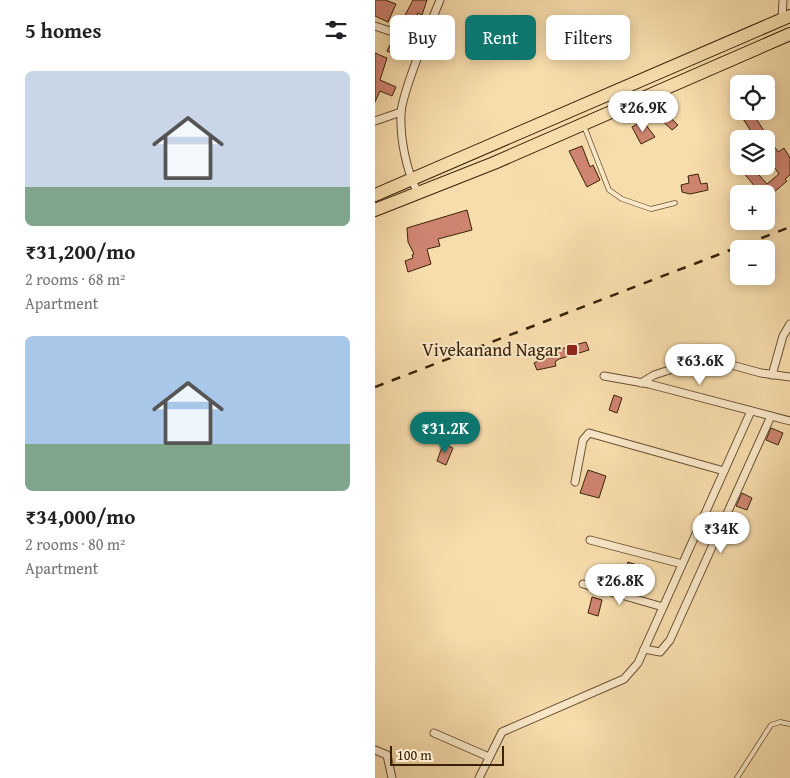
<!DOCTYPE html>
<meta charset="utf-8">
<style>
body{margin:0;font-family:"Gentium Book Plus",serif;background:#f2f2f2;color:#202124;height:100vh;display:flex;flex-direction:column;font-size:19px;white-space:nowrap}
*{box-sizing:border-box;margin:0}
p{font-size:16px;color:#757577}
.icon{flex:none;width:28px;height:28px;fill:none;stroke:currentColor;stroke-width:2;stroke-linecap:round;stroke-linejoin:round}
.map{position:relative;flex:1;overflow:hidden}
.side{display:flex;flex-direction:column;background:#fff;width:375px}
.side>*{flex:none}
.guide{position:absolute;left:15px;top:15px;width:325px;height:45px;display:flex;gap:10px}
.buttons{position:absolute;left:355px;top:75px;display:grid;gap:10px}
.buttons a{display:grid;place-items:center;width:45px;height:45px;border-radius:8px;background:#fff;box-shadow:0 2px 12px #0003;font-size:25px}
.scale{position:absolute;left:15px;bottom:12px;width:114px;box-sizing:border-box;padding-left:5px;border:2px solid #382308;border-top:0;font-size:14px;line-height:18px;white-space:nowrap;color:#382308;-webkit-text-stroke:4px #fae8c9;paint-order:stroke}
.price{position:absolute;translate:-50% -42px;padding:0 11px;border-radius:18px;background:#fff;color:#222;font-size:16px;line-height:32px;filter:drop-shadow(0 1px 2px #0008)}
.price::after{content:'';position:absolute;left:50%;top:30px;width:15px;height:11px;margin-left:-8px;background:inherit;clip-path:polygon(0 0,100% 0,50% 100%)}
.price.on{background:#0f766e;color:#fff}
ul{padding:0;list-style:none}
li{display:grid;align-content:center;gap:10px;height:265px;padding:0 25px}
li span{display:grid;place-items:center;height:155px;border-radius:8px;color:#555}
li>.icon{margin-inline-start:auto}
span .icon{width:90px;height:90px;fill:#fffc;stroke-width:1}
li b{font-size:21px}
h2{display:flex;justify-content:space-between;align-items:center;height:60px;padding:0 25px;font-size:21px}
.pill{padding:0 18px;border-radius:8px;background:#fff;box-shadow:0 2px 12px #0003;font-size:18px;line-height:45px}
.pill.on{background:#0f766e;color:#fff}
main{display:flex;flex:1;min-height:0}
.map>svg:first-child{display:block}
.building{fill:#cf8470;stroke:#382308}
.lines{fill:none;stroke-linecap:round;stroke-linejoin:round}
.lane-casing{stroke:#685131;stroke-width:5.5}
.street-casing{stroke:#685131;stroke-width:9}
.highway-casing{stroke:#382308;stroke-width:14}
.lane{stroke:#fae8c9;stroke-width:4}
.street{stroke:#fae8c9;stroke-width:7}
.highway{stroke:#f7dcac;stroke-width:12}
.rail{stroke:#382308;stroke-width:2.5;stroke-dasharray:9 9;stroke-linecap:butt}
.poi-dot{fill:#8f2418;stroke:#fae8c9;stroke-width:2}
.labels{text-anchor:middle;stroke-width:4;stroke-linejoin:round;paint-order:stroke}
.poi-label{font-size:18px;fill:#382308;stroke:#fae8c9;text-anchor:end}
</style>
<main>
<section class="side">
<h2>5 homes<svg class="icon" aria-label="filters" viewBox="0 0 24 24"><path d="M4 7h16M4 17h16"/><circle cx="9" cy="7" r="2"/><circle cx="15" cy="17" r="2"/></svg></h2>
<ul>
<li><span style="background:linear-gradient(#c9d6e8 75%,#7fa58c 0)"><svg class="icon" aria-label="home" viewBox="0 0 24 24"><path d="M3 11l9-7 9 7M6 9v11h12V9"/></svg></span><div><b>₹31,200/mo</b><p>2 rooms · 68 m²</p><p>Apartment</p></div></li>
<li><span style="background:linear-gradient(#a9c7e8 70%,#7fa58c 0)"><svg class="icon" aria-label="home" viewBox="0 0 24 24"><path d="M3 11l9-7 9 7M6 9v11h12V9"/></svg></span><div><b>₹34,000/mo</b><p>2 rooms · 80 m²</p><p>Apartment</p></div></li>
</ul>
</section>
<div class="map">
<svg width="415" height="778" viewBox="0 0 415 778">
<rect width="100%" height="100%" fill="#f7dcac"/>
<filter id="stains"><feTurbulence type="fractalNoise" baseFrequency=".004" numOctaves="4"/><feColorMatrix values="0 0 0 0 .2 0 0 0 0 .09 0 0 0 0 .02 0 0 0 .5 -.17"/></filter>
<radialGradient id="worn" r=".72"><stop offset=".6" stop-color="#630" stop-opacity="0"/><stop offset="1" stop-color="#630" stop-opacity=".3"/></radialGradient>
<g class="building">
<polygon points="0,0 10,0 21,4 13,22 0,16"/>
<polygon points="38,0 52,0 47,15 43,13 38,26 42,28 40,34 29,30 31,20 28,19"/>
<polygon points="18,39 26,42 21,55 12,51"/>
<polygon points="0,53 12,58 5,80 21,87 17,96 5,91 0,102"/>
<polygon points="288,111 303,125 297,130 282,116"/>
<polygon points="363,111 376,111 403,152 409,148 415,158 415,175 410,179 412,181 391,199 391,194 386,194 363,166 376,166 392,184 404,174 391,155 391,139 381,139"/>
<polygon points="268,121 280,137 266,144 257,127"/>
<polygon points="207,146 215,167 218,165 225,180 212,187 194,151"/>
<polygon points="323,174 326,184 332,183 333,190 315,194 307,192 306,185 314,183 313,176"/>
<polygon points="92,210 97,230 63,239 65,246 52,249 56,264 33,272 30,261 38,258 37,255 39,254 33,242 32,228"/>
<polygon points="211,342 214,350 184,359 180,362 181,366 162,370 159,363 189,348"/>
<polygon points="239,395 247,398 242,413 234,410"/>
<polygon points="396,428 408,433 403,445 391,440"/>
<polygon points="68,444 78,448 71,465 62,461"/>
<polygon points="213,470 231,476 224,498 205,493"/>
<polygon points="367,493 377,498 372,510 361,506"/>
<polygon points="253,562 271,568 266,583 248,577"/>
<polygon points="217,597 227,600 223,616 213,613"/>
</g>
<g class="lines">
<defs>
<g id="lane">
<polyline points="209,126 234,190 247,199 276,209 300,203"/>
<polyline points="362,778 396,725 405,722 415,724"/>
</g>
<g id="street">
<polyline points="407,20 408,0"/>
<path d="M0,26L48,42C42,61 27,95 26,113C25,139 31,170 43,193"/>
<polyline points="48,42 65,0"/>
<polyline points="0,121 26,112"/>
<polyline points="397,375 408,336 415,324"/>
<polyline points="229,376 274,384 415,421"/>
<polyline points="266,383 279,375 331,358 386,373 415,377"/>
<polyline points="200,482 208,440 214,433 349,471"/>
<polyline points="215,540 307,564"/>
<polyline points="208,584 288,607"/>
<polyline points="269,649 285,652 295,640 396,416"/>
<polyline points="59,733 114,757"/>
<polyline points="0,750 12,755 17,778"/>
<polyline points="104,778 127,732 249,679 263,663 376,411"/>
</g>
<g id="highway">
<polyline points="0,195 415,16"/>
<polyline points="0,210 119,163 415,34"/>
</g>
</defs>
<use href="#lane" class="lane-casing"/>
<use href="#street" class="street-casing"/>
<use href="#highway" class="highway-casing"/>
<use href="#lane" class="lane"/>
<use href="#street" class="street"/>
<use href="#highway" class="highway"/>
<polyline class="rail" points="0,387 415,227"/>
</g>
<rect class="poi-dot" x="191" y="344" width="12" height="12" rx="2.5"/>
<g class="labels">
<g class="poi-label">
<text x="186" y="356">Vivekanand Nagar</text>
</g>
</g>
<rect width="100%" height="100%" filter="url(#stains)"/>
<rect width="100%" height="100%" fill="url(#worn)"/>
</svg>
<div class="buttons">
<a><svg class="icon" aria-label="locate" viewBox="0 0 24 24"><circle cx="12" cy="12" r="6"/><path d="M12 2v4M12 18v4M2 12h4M18 12h4"/></svg></a>
<a><svg class="icon" aria-label="layers" viewBox="0 0 24 24"><path d="M12 4l9 5-9 5-9-5zM3 14l9 5 9-5"/></svg></a>
<a>+</a>
<a>−</a>
</div>
<div class="scale">100 m</div>
<b class="price" style="left:268px;top:133px">₹26.9K</b>
<b class="price" style="left:325px;top:386px">₹63.6K</b>
<b class="price on" style="left:70px;top:454px">₹31.2K</b>
<b class="price" style="left:346px;top:554px">₹34K</b>
<b class="price" style="left:245px;top:606px">₹26.8K</b>
<div class="guide">
<a class="pill">Buy</a>
<a class="pill on">Rent</a>
<a class="pill">Filters</a>
</div>
</div>
</main>
